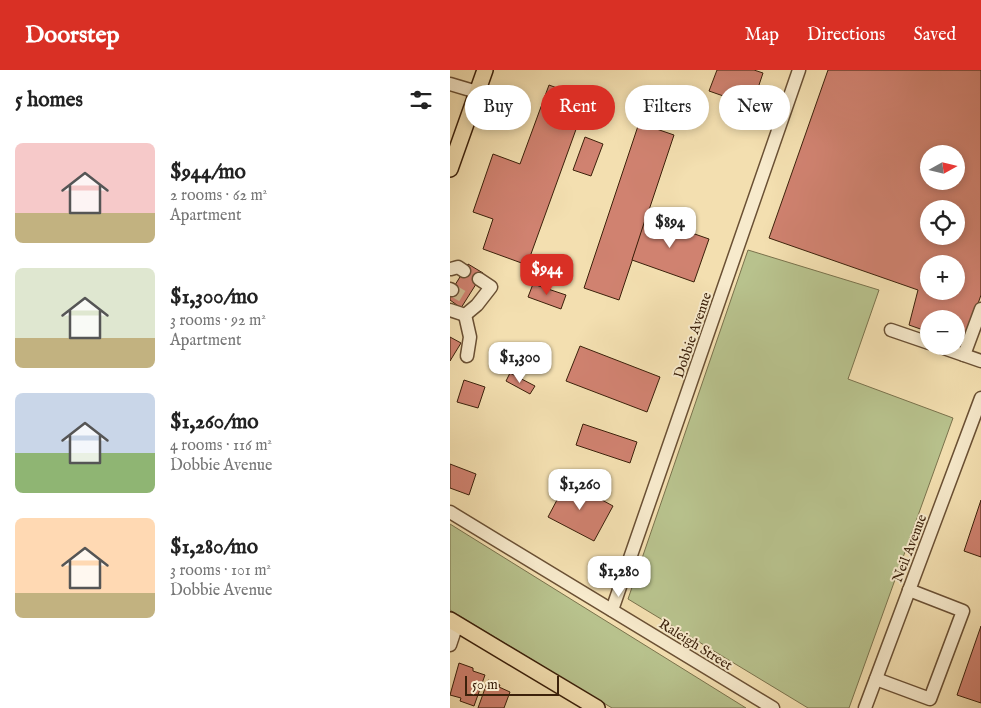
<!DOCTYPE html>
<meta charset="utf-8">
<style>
body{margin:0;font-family:"IM FELL English",serif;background:#f6f6f6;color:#222;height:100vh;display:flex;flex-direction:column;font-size:19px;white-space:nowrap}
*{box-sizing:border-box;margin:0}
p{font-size:16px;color:#767676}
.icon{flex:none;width:28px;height:28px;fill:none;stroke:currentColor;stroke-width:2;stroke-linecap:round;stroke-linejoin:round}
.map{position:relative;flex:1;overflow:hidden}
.sheet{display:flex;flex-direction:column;background:#fff;width:450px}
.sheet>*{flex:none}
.hud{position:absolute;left:15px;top:15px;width:440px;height:45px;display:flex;gap:10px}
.needle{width:32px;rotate:82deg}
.tools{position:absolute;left:470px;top:75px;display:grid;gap:10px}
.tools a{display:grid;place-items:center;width:45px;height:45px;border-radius:50%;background:#fff;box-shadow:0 2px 8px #0003;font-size:25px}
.scale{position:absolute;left:15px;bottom:12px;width:94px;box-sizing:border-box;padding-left:5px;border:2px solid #3c210b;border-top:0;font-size:14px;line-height:18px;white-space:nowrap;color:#3c210b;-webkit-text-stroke:4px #f7eacc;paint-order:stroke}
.price{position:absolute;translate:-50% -42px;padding:0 11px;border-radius:10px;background:#fff;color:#222;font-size:16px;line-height:32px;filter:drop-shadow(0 1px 2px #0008)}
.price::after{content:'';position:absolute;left:50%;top:30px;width:15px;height:11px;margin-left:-8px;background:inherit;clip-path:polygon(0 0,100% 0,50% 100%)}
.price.on{background:#d93025;color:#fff}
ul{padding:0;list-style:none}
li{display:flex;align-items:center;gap:15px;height:125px;padding:0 15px}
li span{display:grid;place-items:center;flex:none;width:140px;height:100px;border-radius:8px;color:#555}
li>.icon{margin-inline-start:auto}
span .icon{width:60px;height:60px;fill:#fffc;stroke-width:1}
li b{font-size:21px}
h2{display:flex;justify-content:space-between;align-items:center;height:60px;padding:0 15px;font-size:21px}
.tag{padding:0 18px;border-radius:22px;background:#fff;box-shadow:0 2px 8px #0003;font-size:18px;line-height:45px}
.tag.on{background:#d93025;color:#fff}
header{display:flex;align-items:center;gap:30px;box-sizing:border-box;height:70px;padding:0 25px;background:#d93025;color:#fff}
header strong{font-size:24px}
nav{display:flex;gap:28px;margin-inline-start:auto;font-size:18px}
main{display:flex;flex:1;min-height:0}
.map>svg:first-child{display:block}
.green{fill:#b8c28d;stroke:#7a724c}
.building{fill:#d08270;stroke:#3c210b;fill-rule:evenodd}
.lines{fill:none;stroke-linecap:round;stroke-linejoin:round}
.minor-tunnel{stroke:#ceb98f;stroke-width:12;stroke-dasharray:12 6;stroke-linecap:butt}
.minor-casing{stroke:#6a5034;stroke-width:15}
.major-casing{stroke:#3c210b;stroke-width:18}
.minor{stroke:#f7eacc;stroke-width:12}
.major{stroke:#f3dfb0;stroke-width:15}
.labels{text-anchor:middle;stroke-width:4;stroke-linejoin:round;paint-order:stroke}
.street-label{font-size:14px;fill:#3c210b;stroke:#f7eacc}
</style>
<header>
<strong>Doorstep</strong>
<nav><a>Map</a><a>Directions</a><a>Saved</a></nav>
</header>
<main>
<section class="sheet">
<h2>5 homes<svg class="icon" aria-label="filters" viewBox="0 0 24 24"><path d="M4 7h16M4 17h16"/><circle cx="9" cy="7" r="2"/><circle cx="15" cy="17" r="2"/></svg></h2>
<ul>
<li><span style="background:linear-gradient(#f6c9c9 70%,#c2b280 0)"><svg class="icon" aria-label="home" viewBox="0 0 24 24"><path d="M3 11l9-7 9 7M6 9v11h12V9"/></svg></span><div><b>$944/mo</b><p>2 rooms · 62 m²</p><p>Apartment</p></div></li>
<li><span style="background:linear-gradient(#dfe7d0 70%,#c2b280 0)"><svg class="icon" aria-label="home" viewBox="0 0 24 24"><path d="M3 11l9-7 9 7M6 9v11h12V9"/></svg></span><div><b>$1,300/mo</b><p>3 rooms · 92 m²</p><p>Apartment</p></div></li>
<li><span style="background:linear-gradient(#c9d6e8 60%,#8fb573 0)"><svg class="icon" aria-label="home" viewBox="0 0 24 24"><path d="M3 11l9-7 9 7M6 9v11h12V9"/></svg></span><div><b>$1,260/mo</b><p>4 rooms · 116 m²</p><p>Dobbie Avenue</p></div></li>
<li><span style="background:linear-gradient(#ffd9b3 75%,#c2b280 0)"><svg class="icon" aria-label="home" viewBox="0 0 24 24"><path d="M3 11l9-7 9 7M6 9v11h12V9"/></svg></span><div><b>$1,280/mo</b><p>3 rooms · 101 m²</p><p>Dobbie Avenue</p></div></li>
</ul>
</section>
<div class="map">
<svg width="531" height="638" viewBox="0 0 531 638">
<rect width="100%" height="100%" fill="#f3dfb0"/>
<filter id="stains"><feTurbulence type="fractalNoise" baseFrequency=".004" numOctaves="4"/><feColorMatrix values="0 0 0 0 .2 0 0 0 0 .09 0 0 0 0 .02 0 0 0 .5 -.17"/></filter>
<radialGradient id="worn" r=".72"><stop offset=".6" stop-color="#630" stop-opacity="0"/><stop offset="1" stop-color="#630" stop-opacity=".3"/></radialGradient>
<g class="green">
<polygon points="298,180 429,220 398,309 503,348 399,638 358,638 178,529"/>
<polygon points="0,454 296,638 162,638 0,540"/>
</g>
<g class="building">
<polygon points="267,0 304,0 313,3 302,36 259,21"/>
<path d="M378,0H531V225L514,274L506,271V249H479V262L459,255L468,220L319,168ZM479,84H506V111H479ZM479,139H506V166H479ZM479,194H506V221H479Z"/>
<polygon points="99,15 137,29 77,195 33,179 43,149 23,142 43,84 70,94"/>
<polygon points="189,53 224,65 169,230 134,218"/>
<polygon points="135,67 153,74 141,106 123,100"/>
<polygon points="196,147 259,169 244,212 182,190"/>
<polygon points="18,194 33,203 11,238 0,230 0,223"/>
<polygon points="83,214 116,225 111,239 78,227"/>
<polygon points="0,267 11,273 0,291"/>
<polygon points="130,276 210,307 197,342 116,311"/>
<polygon points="60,303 85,316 80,324 56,311"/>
<polygon points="14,310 35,317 28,338 7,332"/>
<polygon points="133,354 187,372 180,393 126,375"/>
<polygon points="0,394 26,404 19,425 0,418"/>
<polygon points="117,411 163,436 144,471 98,447"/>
<polygon points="531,430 531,487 514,481"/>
<polygon points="531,556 531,633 507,625"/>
<polygon points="9,593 23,598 23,601 35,605 24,636 10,631 11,628 0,625"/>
<polygon points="38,610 50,615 49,617 60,622 54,638 28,638"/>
</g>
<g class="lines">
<polyline class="minor-tunnel" points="2,220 17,229"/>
<defs>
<g id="minor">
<polyline points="0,14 27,22"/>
<polyline points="1,199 8,197 14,201"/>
<polyline points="0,219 2,220"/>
<polyline points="0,240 15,245 27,235 41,217 29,209"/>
<polyline points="15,245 20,267 17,286"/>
<polyline points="441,260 479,273"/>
<polyline points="488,276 531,291"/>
<polyline points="514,285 531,239"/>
<polyline points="0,442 323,638"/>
<polyline points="162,540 349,0"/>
<polyline points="0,575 7,554"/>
<polyline points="426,609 480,629 513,541 459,520"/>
<polyline points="415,638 531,328"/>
</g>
<g id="major">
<polyline points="0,99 35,0"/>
<polyline points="0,550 147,638"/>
</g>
</defs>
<use href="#minor" class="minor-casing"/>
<use href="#major" class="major-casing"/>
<use href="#minor" class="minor"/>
<use href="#major" class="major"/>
</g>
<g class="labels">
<g class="street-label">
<text transform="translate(242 265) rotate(-71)" y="5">Dobbie Avenue</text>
<text transform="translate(459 478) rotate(-69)" y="5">Neil Avenue</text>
<text transform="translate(246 574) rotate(32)" y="5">Raleigh Street</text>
</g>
</g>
<rect width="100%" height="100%" filter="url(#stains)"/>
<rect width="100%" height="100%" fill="url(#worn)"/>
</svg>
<div class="tools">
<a><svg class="needle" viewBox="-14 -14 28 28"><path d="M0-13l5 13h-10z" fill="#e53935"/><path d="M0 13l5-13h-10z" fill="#767676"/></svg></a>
<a><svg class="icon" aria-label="locate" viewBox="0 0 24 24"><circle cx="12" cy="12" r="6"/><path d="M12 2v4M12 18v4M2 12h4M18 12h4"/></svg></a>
<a>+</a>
<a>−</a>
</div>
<div class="scale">50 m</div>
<b class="price" style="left:220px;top:179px">$894</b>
<b class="price on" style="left:97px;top:226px">$944</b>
<b class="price" style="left:70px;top:314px">$1,300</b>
<b class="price" style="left:130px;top:441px">$1,260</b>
<b class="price" style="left:169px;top:528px">$1,280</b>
<div class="hud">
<a class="tag">Buy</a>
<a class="tag on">Rent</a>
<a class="tag">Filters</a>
<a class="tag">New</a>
</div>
</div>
</main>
